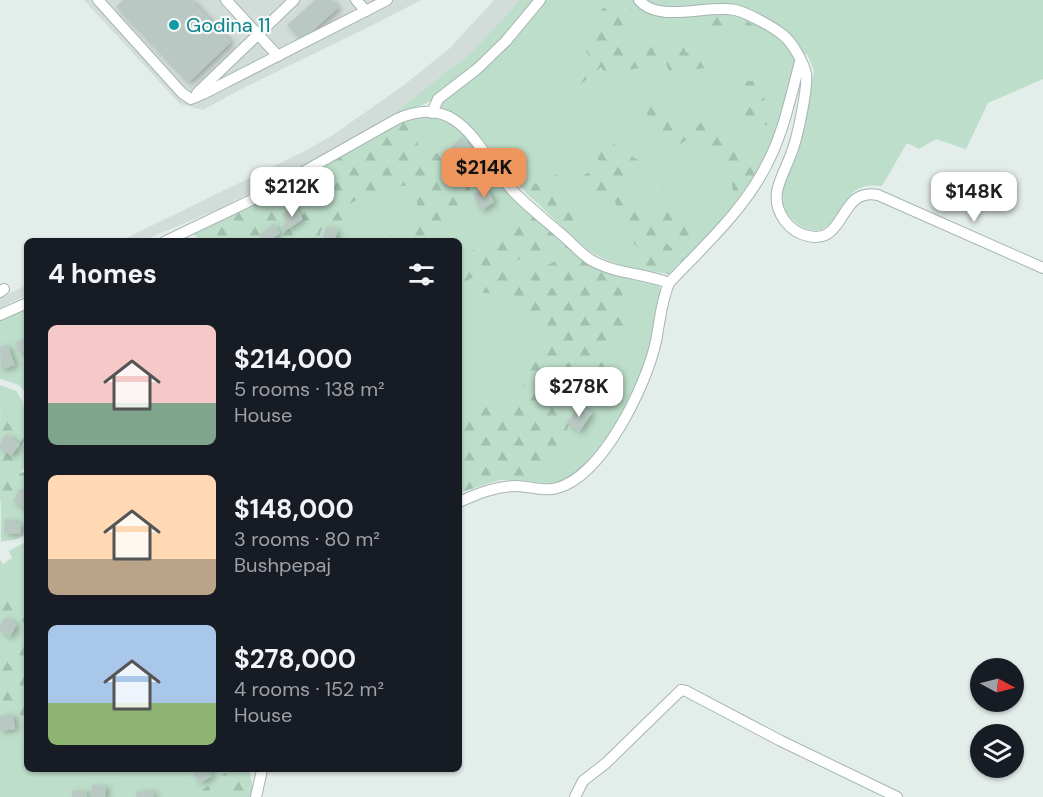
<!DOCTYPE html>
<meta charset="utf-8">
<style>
body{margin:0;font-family:"DM Sans",sans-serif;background:#242831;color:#f1f3f6;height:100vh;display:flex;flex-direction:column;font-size:22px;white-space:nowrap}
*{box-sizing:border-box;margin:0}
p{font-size:20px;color:#9ea1a6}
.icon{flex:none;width:33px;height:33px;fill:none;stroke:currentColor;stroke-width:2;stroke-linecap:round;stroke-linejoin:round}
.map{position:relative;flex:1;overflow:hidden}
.side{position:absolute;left:24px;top:238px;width:438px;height:534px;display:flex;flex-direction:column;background:#171b24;border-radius:9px;box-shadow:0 2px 4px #0004}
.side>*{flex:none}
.needle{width:39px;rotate:97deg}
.controls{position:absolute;left:970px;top:658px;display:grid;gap:12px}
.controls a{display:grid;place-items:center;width:54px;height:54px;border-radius:50%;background:#171b24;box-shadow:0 2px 4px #0004;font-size:30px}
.price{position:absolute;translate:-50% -51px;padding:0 14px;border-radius:12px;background:#fff;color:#222;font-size:20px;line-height:39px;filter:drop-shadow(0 2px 3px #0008)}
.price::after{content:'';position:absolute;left:50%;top:36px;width:18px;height:14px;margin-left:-9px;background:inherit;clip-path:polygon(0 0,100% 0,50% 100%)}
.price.selected{background:#ef965f;color:#111}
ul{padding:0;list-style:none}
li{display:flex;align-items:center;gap:18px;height:150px;padding:0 24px}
li span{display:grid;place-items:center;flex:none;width:168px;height:120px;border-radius:9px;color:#555}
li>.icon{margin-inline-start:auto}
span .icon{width:72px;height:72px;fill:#fffc;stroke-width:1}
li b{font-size:26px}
h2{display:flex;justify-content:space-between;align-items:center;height:72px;padding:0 24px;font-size:26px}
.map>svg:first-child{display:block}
.built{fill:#d2ddd9}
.grass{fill:#bddeca}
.forest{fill:url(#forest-firs)}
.building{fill:#b9c8c3;filter:url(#shadow)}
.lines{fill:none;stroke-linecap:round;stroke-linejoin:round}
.minor-casing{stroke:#a6b5b2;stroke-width:12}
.minor{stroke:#fff;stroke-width:10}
.culture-dot{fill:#0f9aa8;stroke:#f4f9f7;stroke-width:2}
.labels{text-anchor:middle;stroke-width:4.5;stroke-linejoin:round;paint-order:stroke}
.culture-label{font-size:20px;fill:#0d838f;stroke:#f4f9f7;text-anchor:start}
</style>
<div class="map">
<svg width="1043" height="797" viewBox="0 0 1043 797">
<defs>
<pattern id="forest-firs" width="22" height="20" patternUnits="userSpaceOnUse" patternTransform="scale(1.5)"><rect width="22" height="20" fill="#bddeca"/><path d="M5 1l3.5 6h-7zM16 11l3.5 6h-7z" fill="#a2c0ae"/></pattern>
<filter id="shadow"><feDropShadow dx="3.5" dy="2" stdDeviation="3" flood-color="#0004"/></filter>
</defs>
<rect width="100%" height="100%" fill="#e3edea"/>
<g class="built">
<polygon points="84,0 421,0 375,24 241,89 203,110 180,104"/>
<polygon points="494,0 520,0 471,53 402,109 330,152 221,208 142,241 118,242 305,151 333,135 404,85 450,48"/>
<polygon points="27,285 27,295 0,308 0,298"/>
</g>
<g class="grass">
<path d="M520,0H536C510,38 473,74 434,99C421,107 405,111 391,116L471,53Z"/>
<path d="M542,0H1043V79L988,103L966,149L936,139L919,149L907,143L882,186C873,185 863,185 855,191C835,208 830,248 795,222C784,213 781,202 782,188L807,104L814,71L807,54L796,59L778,132L752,187L674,271L669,274C635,268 607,266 580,244L441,110L442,100Z"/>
<path d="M418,117H431L453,123L590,262L657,282L660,287C662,320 640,391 622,418C615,430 604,440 596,450C586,462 577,476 562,481C546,486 529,480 512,479C494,479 476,487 459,493V242H201L329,162L399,124Z"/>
<polygon points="27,306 27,394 19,385 0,379 0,319"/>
<polygon points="0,385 16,391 23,402 27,422 27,464 20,473 27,472 27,534 17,539 1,542"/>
<polygon points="27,541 27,770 249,770 251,797 0,797 0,560 3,564 12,558 9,551"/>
</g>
<g class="forest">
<polygon points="614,0 620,0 625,8 629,6 632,13 635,14 634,21 621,27 632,54 658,44 663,44 668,51 680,49 678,34 688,26 692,14 735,14 763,31 760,35 713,26 680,36 686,53 699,49 702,63 720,62 704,68 670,73 666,63 606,74 601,67 581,84 570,75 589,55 586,51 597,39 592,33 605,17 600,11"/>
<polygon points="740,81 757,81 756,95 763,97 766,102 767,125 755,125 739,120 750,96 740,91"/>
<path d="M637,103L668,105L674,123L694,128L704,120C726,123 730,154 747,159L748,157L761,173L743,200L690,254C661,235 659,220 662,186L677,226L689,222L695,230L720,206L733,198C736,170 711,154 690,138L677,146Z"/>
<polygon points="408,120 416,129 418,147 434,155 447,146 460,162 476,205 468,213 451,215 436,233 437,241 399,242 395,240 392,241 369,241 411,230 422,215 414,197 406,186 394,186 374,195 371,191 345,207 349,213 359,212 358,217 341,223 326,221 320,233 321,241 315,242 316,220 325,181 323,165"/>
<path d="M609,131L614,142L617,164L624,161L627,153L645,165L639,177L627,184C634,212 663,242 685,260L674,271L669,274L631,268L643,252L627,237L621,213L613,198L601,205L582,176L601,166L588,135Z"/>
<polygon points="318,167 319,173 309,222 308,241 201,241 193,234"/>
<polygon points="572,168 575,176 557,182 550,187 580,227 572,235 525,192 531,185"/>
<polygon points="527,205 571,246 554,253 500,263 459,285 459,256 480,247"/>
<path d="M576,250L620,274L626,322L615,340L607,369L589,389L568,427L558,457L535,463L522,480H499L459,493V409L481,408L490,396L510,406C530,378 536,354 545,322L508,308L498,294L474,292L466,303L459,305V293L469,291L499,272L522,267L548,265Z"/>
<polygon points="3,418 23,421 24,441 15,459 22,468 20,473 27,472 27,485 21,482 7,500 0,501 0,422"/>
<polygon points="3,598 15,600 27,598 27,625 15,616 0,623 0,599"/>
<polygon points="19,642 27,642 27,732 24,732 19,711 4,711 0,696 0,658 6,655"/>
<polygon points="225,770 249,770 253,787 251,797 209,797 202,790 226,772"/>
</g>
<g class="building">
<polygon points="123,0 191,0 231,42 188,83 116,7"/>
<polygon points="315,0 331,0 338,8 301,41 287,25"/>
<polygon points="462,137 472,149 461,159 451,147"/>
<polygon points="487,188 494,202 481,211 473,194"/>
<polygon points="294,206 303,219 285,231 282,226 288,222 282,214"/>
<polygon points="273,224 280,233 269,242 263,242 259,235"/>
<polygon points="326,227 338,230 335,239 341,242 322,240"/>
<polygon points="27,336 27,350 20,353 15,343"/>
<polygon points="7,345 15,365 1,370 0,347"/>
<polygon points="580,405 592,413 579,432 567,423"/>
<polygon points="6,434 20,444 11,456 0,448 0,443"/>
<polygon points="19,489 27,492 27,509 13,502"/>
<polygon points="5,519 15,520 15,523 21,523 20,534 4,533"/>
<polygon points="5,617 17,624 10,637 0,631 0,626"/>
<polygon points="13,714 15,729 0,731 0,716"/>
<polygon points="192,770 209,770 212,776 200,783"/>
<polygon points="92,785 106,786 105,797 91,797"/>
<polygon points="145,789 155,792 153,797 136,797 137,791 144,793"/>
<polygon points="73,790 87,791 87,797 72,797"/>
</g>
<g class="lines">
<defs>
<g id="minor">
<polyline points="98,0 182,93 191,99 203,94 387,0"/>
<polyline points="226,0 278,56"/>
<polyline points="356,0 366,11"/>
<path d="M639,0C658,24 708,4 735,10C748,13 773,27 783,35C792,42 804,63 806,74C808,88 797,140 791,154C787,166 779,179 777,192C774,212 789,232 808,236C847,245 838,187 878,195L1043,268"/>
<polyline points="197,93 294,0"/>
<polyline points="432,113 438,99 477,69 506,41 540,0"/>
<path d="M164,242L264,194L397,119C461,90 479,153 512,190C526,205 544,219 560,233C570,241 580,253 591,260C615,274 644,273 669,283"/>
<polyline points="0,292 4,289"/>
<polyline points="0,315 27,303"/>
<path d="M459,502C477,494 496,486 516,486C529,486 545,492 557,488C603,476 647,384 656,341C660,321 661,302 669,283C704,246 746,208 768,162C784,131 791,95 800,62"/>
<polyline points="256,797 262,770"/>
<polyline points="575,797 583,781 606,763 681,690 686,691 781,741 897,797"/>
</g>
</defs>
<use href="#minor" class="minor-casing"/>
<use href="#minor" class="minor"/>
</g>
<circle class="culture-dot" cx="174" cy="25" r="6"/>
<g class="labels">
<g class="culture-label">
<text x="186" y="32">Godina 11</text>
</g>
</g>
</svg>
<div class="controls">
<a><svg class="needle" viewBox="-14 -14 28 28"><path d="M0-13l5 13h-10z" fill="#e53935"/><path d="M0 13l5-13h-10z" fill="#9ea1a6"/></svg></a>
<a><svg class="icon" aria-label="layers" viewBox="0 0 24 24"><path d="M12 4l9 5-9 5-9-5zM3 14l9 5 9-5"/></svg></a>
</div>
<b class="price selected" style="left:484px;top:199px">$214K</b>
<b class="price" style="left:292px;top:218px">$212K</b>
<b class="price" style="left:974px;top:223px">$148K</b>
<b class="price" style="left:579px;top:418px">$278K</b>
<section class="side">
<h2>4 homes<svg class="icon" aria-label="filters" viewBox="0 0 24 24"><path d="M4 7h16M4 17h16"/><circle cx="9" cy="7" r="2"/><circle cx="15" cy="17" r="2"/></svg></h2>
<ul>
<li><span style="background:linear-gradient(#f6c9c9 65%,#7fa58c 0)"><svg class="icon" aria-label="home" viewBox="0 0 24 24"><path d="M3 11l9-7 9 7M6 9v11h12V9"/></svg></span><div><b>$214,000</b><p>5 rooms · 138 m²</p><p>House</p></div></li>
<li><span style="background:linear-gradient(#ffd9b3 70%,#b9a48a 0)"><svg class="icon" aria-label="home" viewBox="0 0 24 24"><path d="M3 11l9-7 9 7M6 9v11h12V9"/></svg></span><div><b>$148,000</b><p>3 rooms · 80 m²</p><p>Bushpepaj</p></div></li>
<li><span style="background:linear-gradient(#a9c7e8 65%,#8fb573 0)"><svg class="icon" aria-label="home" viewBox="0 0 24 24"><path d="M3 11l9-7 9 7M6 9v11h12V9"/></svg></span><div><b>$278,000</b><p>4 rooms · 152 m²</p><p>House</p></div></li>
</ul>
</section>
</div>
